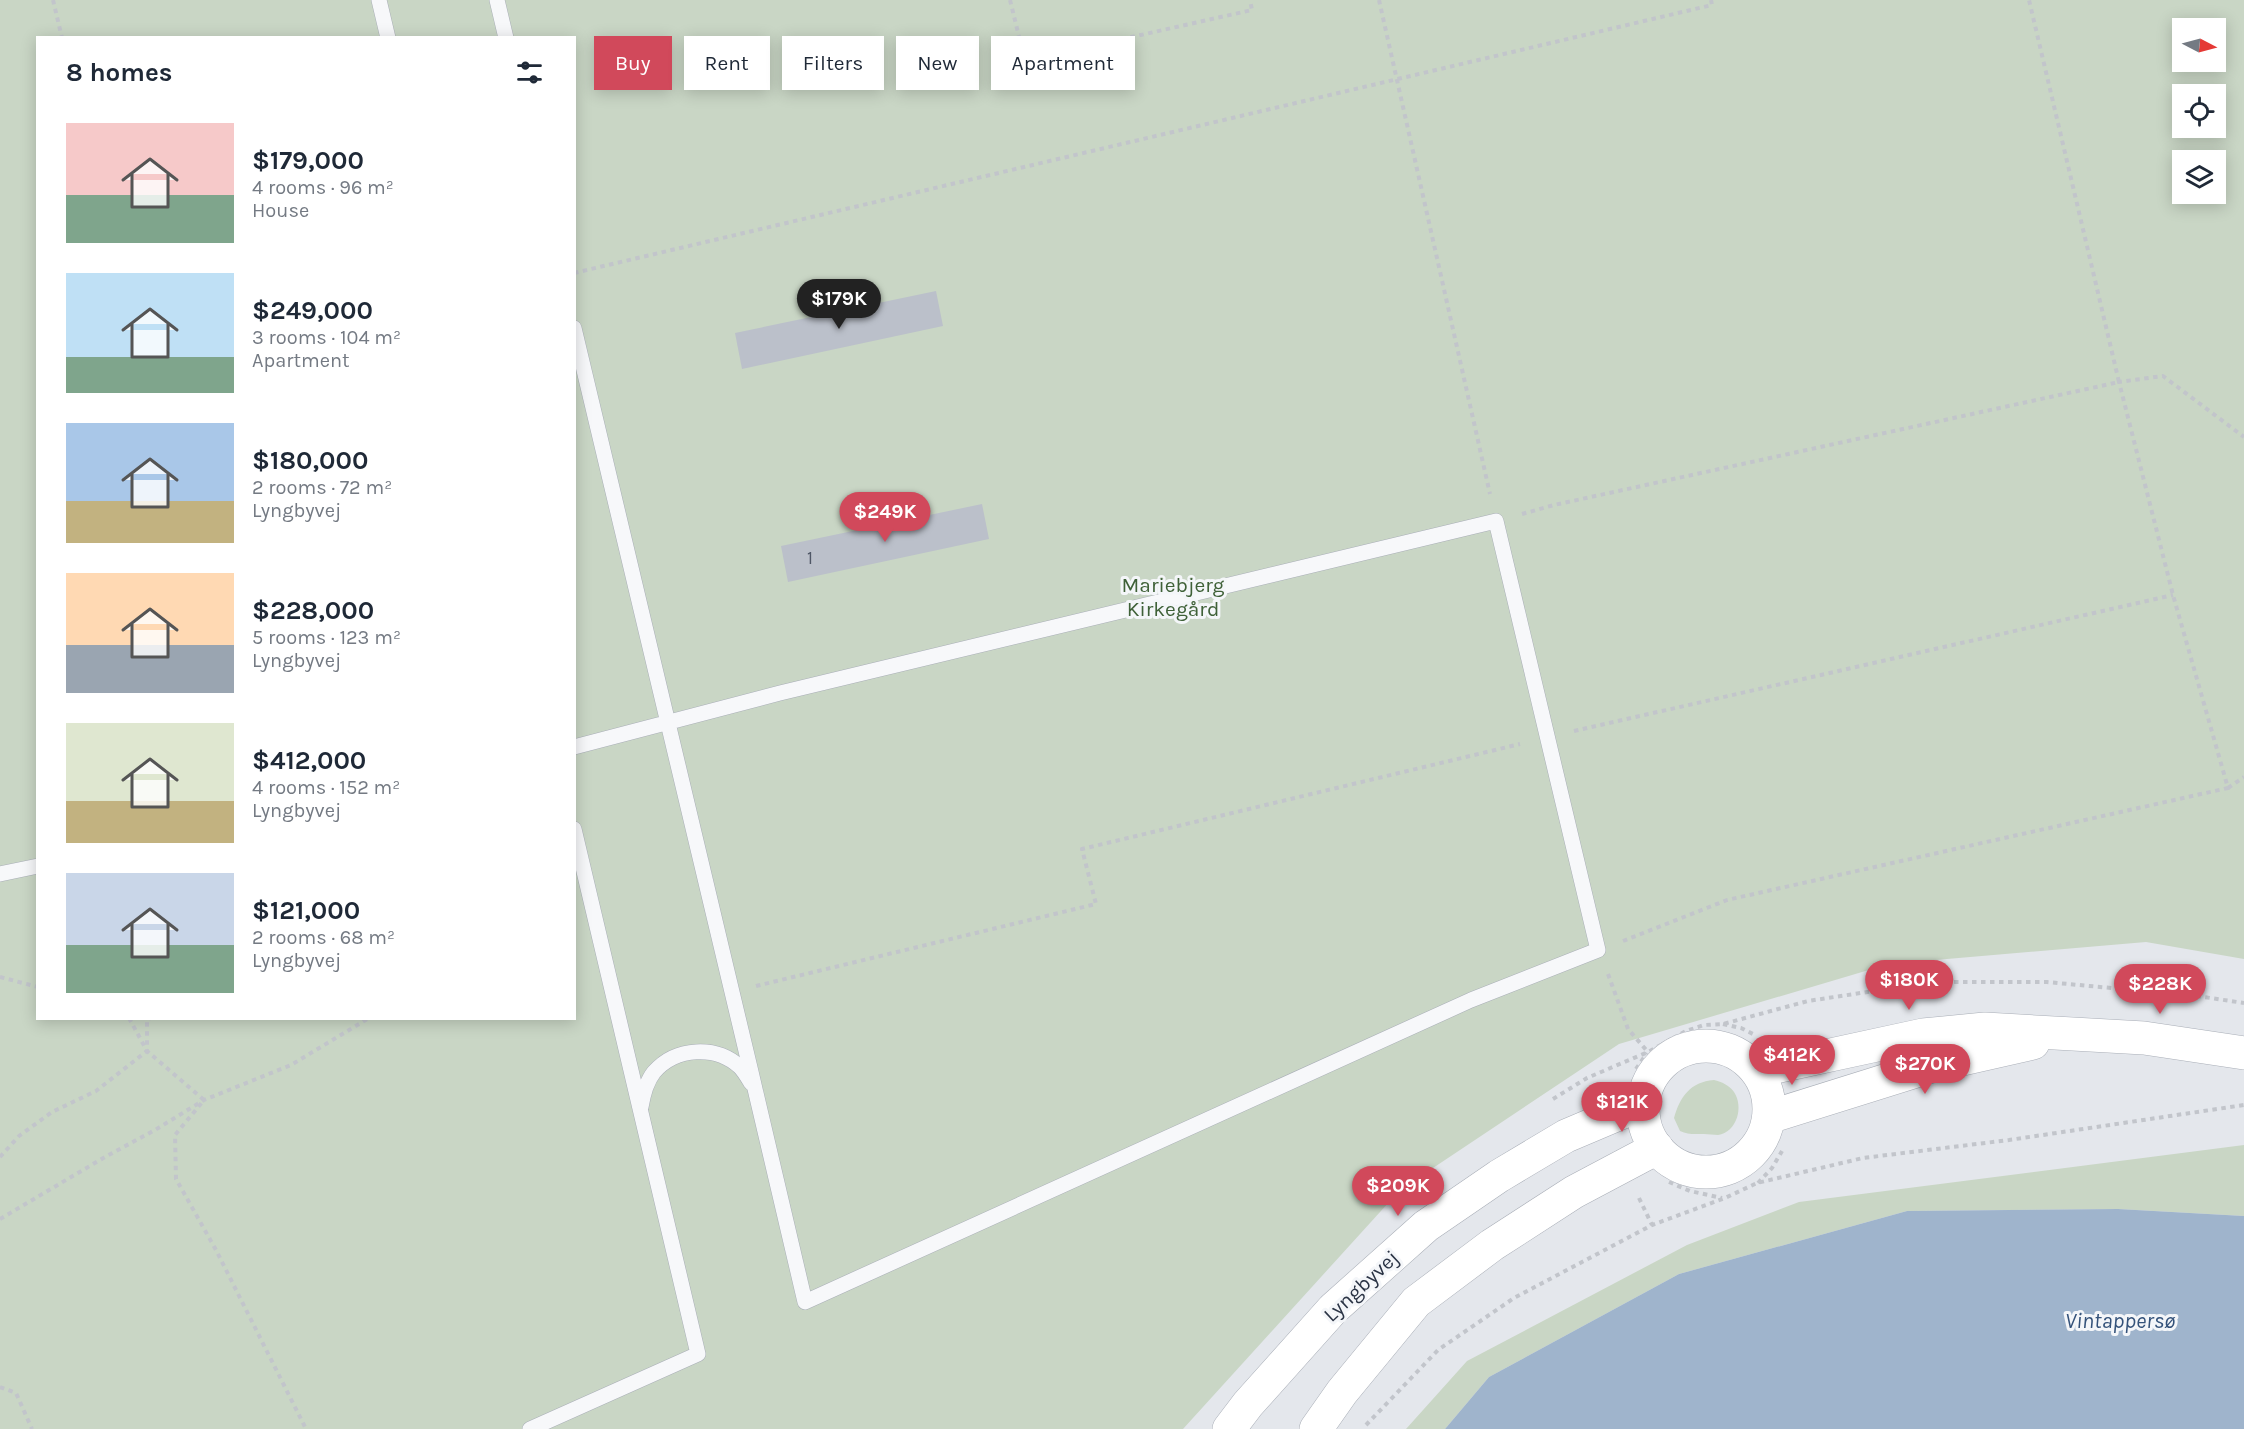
<!DOCTYPE html>
<meta charset="utf-8">
<style>
body{margin:0;font-family:Karla,sans-serif;background:#f6f6f7;color:#1f2937;height:100vh;display:flex;flex-direction:column;font-size:22px;white-space:nowrap}
*{box-sizing:border-box;margin:0}
p{font-size:20px;color:#747a83}
.icon{flex:none;width:33px;height:33px;fill:none;stroke:currentColor;stroke-width:2;stroke-linecap:round;stroke-linejoin:round}
.map{position:relative;flex:1;overflow:hidden}
.panel{position:absolute;left:36px;top:36px;width:540px;height:984px;display:flex;flex-direction:column;background:#fff;border-radius:0px;box-shadow:0 3px 15px #0003}
.panel>*{flex:none}
.top-card{position:absolute;left:594px;top:36px;width:570px;height:54px;display:flex;gap:12px}
.needle{width:39px;rotate:96deg}
.fabs{position:absolute;left:2172px;top:18px;display:grid;gap:12px}
.fabs a{display:grid;place-items:center;width:54px;height:54px;border-radius:0px;background:#fff;box-shadow:0 3px 15px #0003;font-size:30px}
.price{position:absolute;translate:-50% -51px;padding:0 14px;border-radius:21px;background:#d1495b;color:#fff;font-size:20px;line-height:39px;filter:drop-shadow(0 2px 3px #0008)}
.price::after{content:'';position:absolute;left:50%;top:36px;width:18px;height:14px;margin-left:-9px;background:inherit;clip-path:polygon(0 0,100% 0,50% 100%)}
.price.on{background:#222;color:#fff}
ul{padding:0;list-style:none}
li{display:flex;align-items:center;gap:18px;height:150px;padding:0 30px}
li span{display:grid;place-items:center;flex:none;width:168px;height:120px;border-radius:0px;color:#555}
li>.icon{margin-inline-start:auto}
span .icon{width:72px;height:72px;fill:#fffc;stroke-width:1}
li b{font-size:26px}
h2{display:flex;justify-content:space-between;align-items:center;height:72px;padding:0 30px;font-size:26px}
.chip{padding:0 21px;border-radius:0px;background:#fff;box-shadow:0 3px 15px #0003;font-size:21px;line-height:54px}
.chip.on{background:#d1495b;color:#fff}
.map>svg:first-child{display:block}
.green{fill:#c9d6c5;fill-rule:evenodd}
.water{fill:#9fb4cc}
.building{fill:#bbc0ca}
.lines{fill:none;stroke-linecap:round;stroke-linejoin:round}
.lane-casing{stroke:#a9aeb7;stroke-width:16}
.secondary-casing{stroke:#a9aeb7;stroke-width:34}
.path{stroke:#c2c5cb;stroke-width:4;stroke-dasharray:4.5 4.5;stroke-linecap:butt}
.lane{stroke:#f7f8fa;stroke-width:15}
.secondary{stroke:#fff;stroke-width:33}
.labels{text-anchor:middle;stroke-width:6;stroke-linejoin:round;paint-order:stroke}
.number-label{font-size:18px;fill:#4f5766}
.park-label{font-size:21px;fill:#3f6138;stroke:#f4f6f9}
.street-label{font-size:21px;fill:#2b3445;stroke:#f4f6f9}
.water-label{font-size:22px;font-style:italic;fill:#34527a;stroke:#f4f6f9}
</style>
<div class="map">
<svg width="2244" height="1429" viewBox="0 0 2244 1429">
<rect width="100%" height="100%" fill="#e4e7ec"/>
<g class="green">
<path d="M0,0H2244V959L2146,942L1889,964L1619,1044L1400,1190L1183,1429H0ZM2182,28H2216V62H2182ZM38,38H574V1018H38ZM2182,94H2216V128H2182ZM2182,160H2216V194H2182Z"/>
<path d="M1714,1080C1722,1082 1729,1085 1734,1092C1744,1107 1737,1132 1718,1135C1714,1135 1708,1134 1704,1134C1695,1134 1688,1135 1680,1131L1674,1118C1680,1097 1690,1082 1714,1080Z"/>
<polygon points="2244,1145 2244,1216 2118,1209 1907,1211 1679,1274 1489,1377 1445,1429 1406,1429 1467,1361 1687,1245 1799,1202"/>
</g>
<polygon class="water" points="2118,1209 2244,1216 2244,1429 1445,1429 1489,1377 1679,1274 1907,1211"/>
<g class="building">
<polygon points="936,291 943,326 742,369 735,333"/>
<polygon points="982,504 989,539 788,582 781,546"/>
</g>
<g class="lines">
<defs>
<g id="lane">
<polyline points="379,0 388,38"/>
<polyline points="497,0 506,38"/>
<path d="M574,328C652,652 729,977 805,1302L1471,1000L1598,950L1496,521L780,693L574,747"/>
<polyline points="0,874 38,866"/>
<path d="M641,1107C643,1095 646,1082 654,1072C676,1047 716,1045 740,1067C744,1071 748,1078 751,1083"/>
<polyline points="530,1429 698,1354 574,829"/>
</g>
<g id="secondary">
<circle cx="1706" cy="1109" r="63"/>
<polyline points="1757,1071 1923,1035 1985,1029 2144,1038 2244,1053"/>
<polyline points="1769,1117 1932,1066 2033,1043"/>
<polyline points="1229,1429 1248,1404 1333,1309 1426,1226 1499,1176 1566,1136 1644,1103"/>
<polyline points="1316,1429 1342,1392 1416,1302 1492,1245 1574,1192 1657,1148"/>
</g>
</defs>
<use href="#lane" class="lane-casing"/>
<use href="#secondary" class="secondary-casing"/>
<g class="path">
<polyline points="53,0 62,38"/>
<polyline points="1010,0 1025,61 1252,10 1250,0"/>
<polyline points="1379,0 1490,494"/>
<polyline points="574,273 1712,5 1711,0"/>
<polyline points="1522,514 1554,505 2119,382 2029,0"/>
<polyline points="1574,731 2173,595"/>
<polyline points="2228,788 2244,777"/>
<polyline points="1623,941 1727,900 2228,788 2173,595 2119,382 2163,376 2244,437"/>
<polyline points="1608,974 1628,1029 1648,1052"/>
<polyline points="0,977 38,987"/>
<polyline points="756,986 1096,904 1082,849 1520,744"/>
<polyline points="129,1018 147,1051 204,1100 175,1135 176,1179 216,1250 306,1429"/>
<polyline points="1723,1024 1741,1028 1753,1034"/>
<polyline points="1636,1069 1647,1053"/>
<polyline points="1553,1099 1587,1078 1648,1052 1686,1031 1704,1025 1723,1024 1808,1001 1874,991 1955,982 2047,982 2197,996 2244,1003"/>
<polyline points="0,1157 19,1136 52,1112 96,1091 147,1051 147,1020 150,1018"/>
<polyline points="1669,1182 1690,1191 1722,1198"/>
<polyline points="1758,1183 1772,1168 1782,1151"/>
<polyline points="1639,1198 1652,1225"/>
<polyline points="0,1219 105,1157 155,1130 204,1100 291,1065 369,1018"/>
<polyline points="0,1387 16,1393 32,1429"/>
<polyline points="1366,1425 1438,1350 1514,1298 1652,1225 1725,1198 1757,1183 1863,1158 2009,1140 2244,1105"/>
</g>
<use href="#lane" class="lane"/>
<use href="#secondary" class="secondary"/>
</g>
<g class="labels">
<g class="number-label">
<text x="810" y="564">1</text>
</g>
<g class="park-label">
<text x="1173" y="592">Mariebjerg<tspan x="1173" dy="24">Kirkegård</tspan></text>
</g>
<g class="street-label">
<text transform="translate(1361 1286) rotate(-43)" y="7">Lyngbyvej</text>
</g>
<g class="water-label">
<text x="2120" y="1328">Vintappersø</text>
</g>
</g>
</svg>
<div class="fabs">
<a><svg class="needle" viewBox="-14 -14 28 28"><path d="M0-13l5 13h-10z" fill="#e53935"/><path d="M0 13l5-13h-10z" fill="#747a83"/></svg></a>
<a><svg class="icon" aria-label="locate" viewBox="0 0 24 24"><circle cx="12" cy="12" r="6"/><path d="M12 2v4M12 18v4M2 12h4M18 12h4"/></svg></a>
<a><svg class="icon" aria-label="layers" viewBox="0 0 24 24"><path d="M12 4l9 5-9 5-9-5zM3 14l9 5 9-5"/></svg></a>
</div>
<b class="price on" style="left:839px;top:330px">$179K</b>
<b class="price" style="left:885px;top:543px">$249K</b>
<b class="price" style="left:1909px;top:1011px">$180K</b>
<b class="price" style="left:2160px;top:1015px">$228K</b>
<b class="price" style="left:1792px;top:1086px">$412K</b>
<b class="price" style="left:1925px;top:1095px">$270K</b>
<b class="price" style="left:1622px;top:1133px">$121K</b>
<b class="price" style="left:1398px;top:1217px">$209K</b>
<div class="top-card">
<a class="chip on">Buy</a>
<a class="chip">Rent</a>
<a class="chip">Filters</a>
<a class="chip">New</a>
<a class="chip">Apartment</a>
</div>
<section class="panel">
<h2>8 homes<svg class="icon" aria-label="filters" viewBox="0 0 24 24"><path d="M4 7h16M4 17h16"/><circle cx="9" cy="7" r="2"/><circle cx="15" cy="17" r="2"/></svg></h2>
<ul>
<li><span style="background:linear-gradient(#f6c9c9 60%,#7fa58c 0)"><svg class="icon" aria-label="home" viewBox="0 0 24 24"><path d="M3 11l9-7 9 7M6 9v11h12V9"/></svg></span><div><b>$179,000</b><p>4 rooms · 96 m²</p><p>House</p></div></li>
<li><span style="background:linear-gradient(#bfe0f5 70%,#7fa58c 0)"><svg class="icon" aria-label="home" viewBox="0 0 24 24"><path d="M3 11l9-7 9 7M6 9v11h12V9"/></svg></span><div><b>$249,000</b><p>3 rooms · 104 m²</p><p>Apartment</p></div></li>
<li><span style="background:linear-gradient(#a9c7e8 65%,#c2b280 0)"><svg class="icon" aria-label="home" viewBox="0 0 24 24"><path d="M3 11l9-7 9 7M6 9v11h12V9"/></svg></span><div><b>$180,000</b><p>2 rooms · 72 m²</p><p>Lyngbyvej</p></div></li>
<li><span style="background:linear-gradient(#ffd9b3 60%,#9aa5b1 0)"><svg class="icon" aria-label="home" viewBox="0 0 24 24"><path d="M3 11l9-7 9 7M6 9v11h12V9"/></svg></span><div><b>$228,000</b><p>5 rooms · 123 m²</p><p>Lyngbyvej</p></div></li>
<li><span style="background:linear-gradient(#dfe7d0 65%,#c2b280 0)"><svg class="icon" aria-label="home" viewBox="0 0 24 24"><path d="M3 11l9-7 9 7M6 9v11h12V9"/></svg></span><div><b>$412,000</b><p>4 rooms · 152 m²</p><p>Lyngbyvej</p></div></li>
<li><span style="background:linear-gradient(#c9d6e8 60%,#7fa58c 0)"><svg class="icon" aria-label="home" viewBox="0 0 24 24"><path d="M3 11l9-7 9 7M6 9v11h12V9"/></svg></span><div><b>$121,000</b><p>2 rooms · 68 m²</p><p>Lyngbyvej</p></div></li>
</ul>
</section>
</div>
